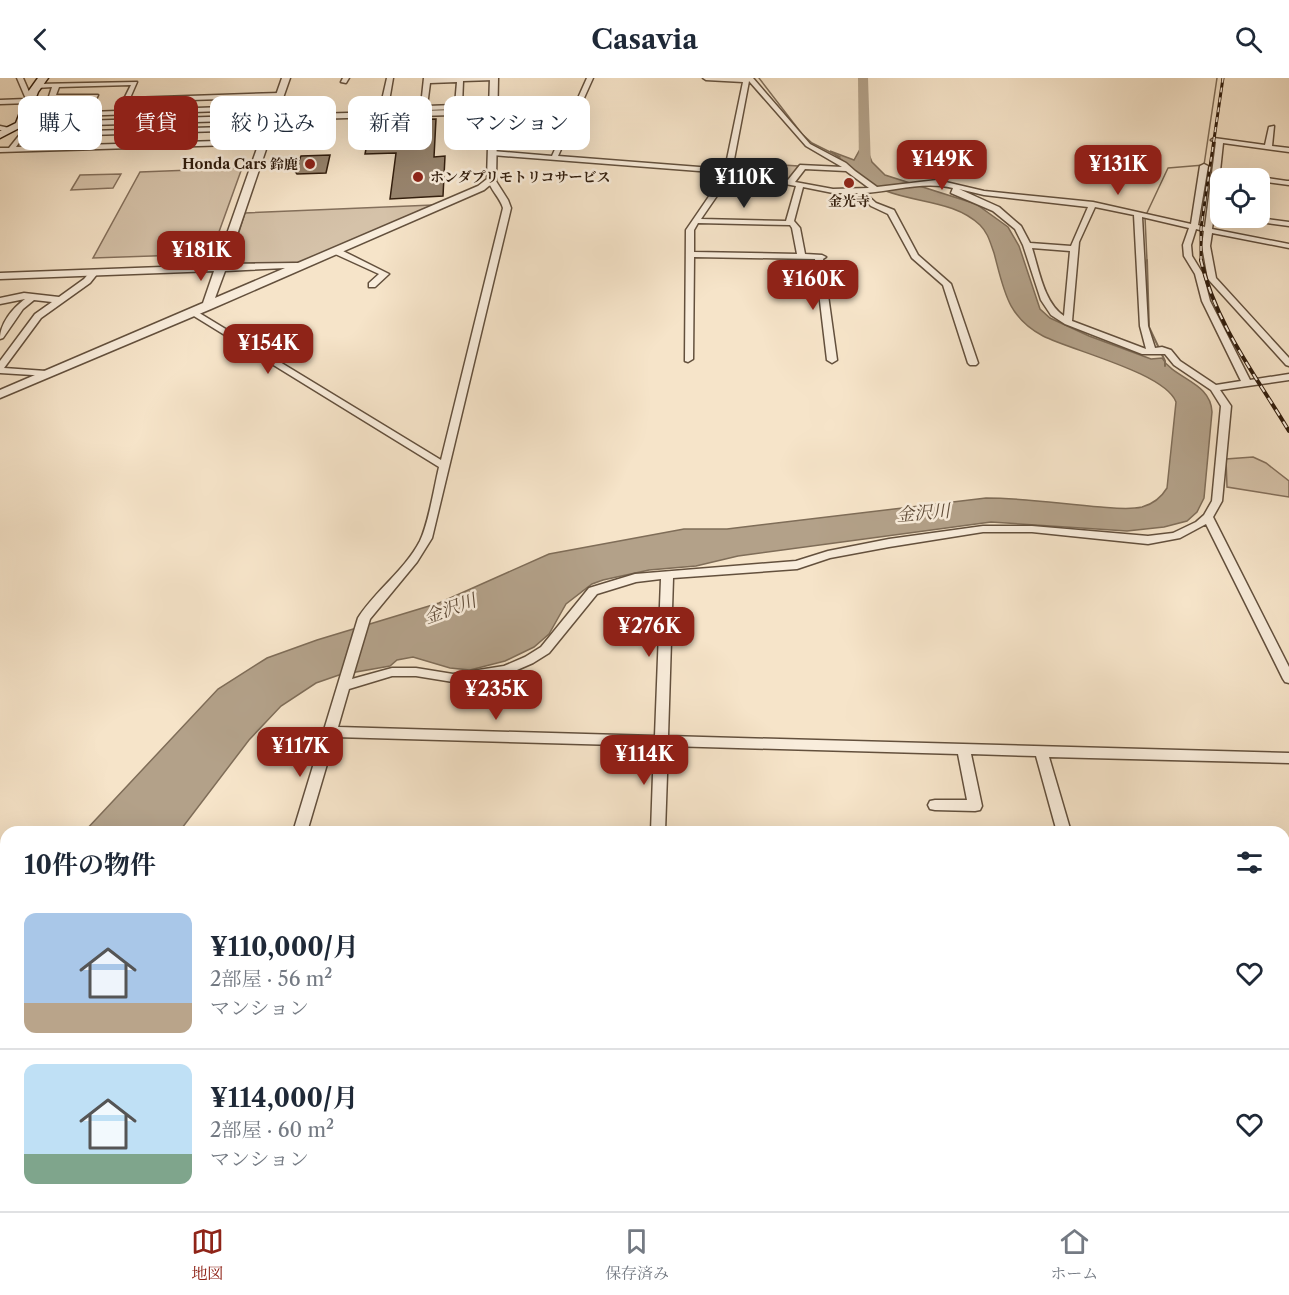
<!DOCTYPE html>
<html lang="ja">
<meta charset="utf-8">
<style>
body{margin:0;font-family:"Libre Caslon Text","Noto Serif JP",serif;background:#f2f2f3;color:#1f2937;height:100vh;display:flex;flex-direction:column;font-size:22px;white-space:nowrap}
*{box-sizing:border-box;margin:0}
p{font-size:20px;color:#747a83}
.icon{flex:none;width:33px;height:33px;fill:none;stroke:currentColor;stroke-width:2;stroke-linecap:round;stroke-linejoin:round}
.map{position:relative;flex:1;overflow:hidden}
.details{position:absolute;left:0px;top:748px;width:1290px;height:386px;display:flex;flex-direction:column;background:#fff;border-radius:18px 18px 0 0;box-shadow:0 6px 24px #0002}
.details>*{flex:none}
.guide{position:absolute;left:18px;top:18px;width:600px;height:54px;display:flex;gap:12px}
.fabs{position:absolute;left:1210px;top:90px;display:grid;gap:12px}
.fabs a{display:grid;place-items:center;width:60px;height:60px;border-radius:12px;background:#fff;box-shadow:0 6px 24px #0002;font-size:30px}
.price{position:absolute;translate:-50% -51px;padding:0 14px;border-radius:12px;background:#8f2418;color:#fff;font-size:20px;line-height:39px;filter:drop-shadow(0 2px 3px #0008)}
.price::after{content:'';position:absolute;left:50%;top:36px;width:18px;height:14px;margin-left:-9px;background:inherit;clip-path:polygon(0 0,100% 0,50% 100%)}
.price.active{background:#222;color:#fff}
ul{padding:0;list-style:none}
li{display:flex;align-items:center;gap:18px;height:150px;padding:0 24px}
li+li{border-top:2px solid #e0e1e3}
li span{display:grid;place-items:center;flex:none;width:168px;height:120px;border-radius:12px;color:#555}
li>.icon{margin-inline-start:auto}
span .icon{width:72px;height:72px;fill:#fffc;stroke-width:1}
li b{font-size:26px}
h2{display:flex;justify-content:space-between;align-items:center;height:72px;padding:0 24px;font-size:26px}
.tag{padding:0 21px;border-radius:12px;background:#fff;box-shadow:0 6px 24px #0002;font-size:21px;line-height:54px}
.tag.active{background:#8f2418;color:#fff}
header{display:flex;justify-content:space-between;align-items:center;height:78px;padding:0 24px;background:#fff;font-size:27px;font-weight:800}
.tab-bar{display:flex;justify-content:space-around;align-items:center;height:84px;border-top:2px solid #e0e1e3;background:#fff;font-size:16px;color:#747a83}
.tab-bar a{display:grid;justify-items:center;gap:3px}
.tab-bar .active{color:#8f2418}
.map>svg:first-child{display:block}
.green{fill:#d5c2a9;stroke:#84705c;stroke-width:1.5}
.water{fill:#b3a189;stroke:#7f6d58;stroke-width:1.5}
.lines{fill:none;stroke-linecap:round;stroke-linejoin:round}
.stream-far1{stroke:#7f6d58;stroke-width:1.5}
.stream{stroke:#7f6d58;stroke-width:2}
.river{fill:#b3a189;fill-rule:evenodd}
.building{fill:#98856f;stroke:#321e0e;stroke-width:1.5}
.minor-casing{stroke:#63503d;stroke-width:3}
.tertiary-casing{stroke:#63503d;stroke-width:3}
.secondary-casing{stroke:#321e0e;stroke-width:3}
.minor{fill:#f9eddc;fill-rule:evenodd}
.tertiary{fill:#f9eddc;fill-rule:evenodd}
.secondary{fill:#f9eddc;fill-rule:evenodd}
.rail-far1-casing{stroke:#321e0e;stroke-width:3}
.rail-casing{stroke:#321e0e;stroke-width:4}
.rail-far1{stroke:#f9eddc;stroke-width:1.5;stroke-dasharray:5;stroke-linecap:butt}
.rail{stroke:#f9eddc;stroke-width:2;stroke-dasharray:7;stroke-linecap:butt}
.poi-dot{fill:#8f2418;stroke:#f9eddc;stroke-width:2}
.labels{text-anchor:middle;stroke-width:5;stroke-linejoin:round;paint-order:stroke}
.far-poi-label{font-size:14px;font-weight:bold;fill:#321e0e;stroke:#f9eddc;text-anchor:end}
.water-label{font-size:18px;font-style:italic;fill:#5f4c39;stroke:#f9eddc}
</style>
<header><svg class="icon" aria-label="back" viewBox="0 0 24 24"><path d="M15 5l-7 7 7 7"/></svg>Casavia<svg class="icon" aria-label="search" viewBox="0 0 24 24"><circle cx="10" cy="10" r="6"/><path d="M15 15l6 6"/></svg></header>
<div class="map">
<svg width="1289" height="1133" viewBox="0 0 1289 1133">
<rect width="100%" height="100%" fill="#f6e4c9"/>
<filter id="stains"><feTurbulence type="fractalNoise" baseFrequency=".00333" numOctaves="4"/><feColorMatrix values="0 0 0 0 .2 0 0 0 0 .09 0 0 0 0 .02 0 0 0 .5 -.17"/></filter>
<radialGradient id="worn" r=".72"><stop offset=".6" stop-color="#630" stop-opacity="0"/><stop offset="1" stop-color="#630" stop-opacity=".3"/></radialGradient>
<g class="green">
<polygon points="734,84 798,88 792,102 733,90"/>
<polygon points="242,90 211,176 93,180 140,94"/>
<polygon points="121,96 113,110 71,112 80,97"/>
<polygon points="433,127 301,184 239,186 230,182 245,135"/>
<polygon points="1253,379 1266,385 1289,403 1289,419 1227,409 1226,381"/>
</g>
<g class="water">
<path d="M864,64L872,84L885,97L976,126L1008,149L1019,168L1040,231L1050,240L1089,258L1143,278L1151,281L1162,280C1174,301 1211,304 1212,334L1204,420L1197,434L1187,443L1164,449L1127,453L991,444L738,478L696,488L649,492L603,502L592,506L566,526L549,556L534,569L505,583L470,592L450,590L413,579L397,582L390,588L339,597L316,605L281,628L249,662L179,754H84L218,611L267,580L317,562L439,525L549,476L684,451H727L986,420C1024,420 1062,426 1101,429C1114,430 1129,432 1142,429C1153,426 1161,420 1167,410L1176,324C1165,295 1073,273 1043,258C1007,239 1004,212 994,175C990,164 988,155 980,147C955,123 917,125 886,113C865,104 849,86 830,73L854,82Z"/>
<polygon points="6,828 6,937 0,943 0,833"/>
</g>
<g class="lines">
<g class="stream-far1">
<polyline points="759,0 802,56 812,65 840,79"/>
<polyline points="1147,183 1145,139 1168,90 1204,87 1217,0"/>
</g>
<polyline class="stream" points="1147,182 1149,249 1165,283 1165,288"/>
<polygon class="river" points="858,0 868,0 871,90 865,93 859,90"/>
</g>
<g class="building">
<polygon points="436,41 434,79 445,78 443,118 390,121 396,75 365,76 370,50 384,49 386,42"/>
<polygon points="330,77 326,95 297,96 290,87 299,83 301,78"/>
</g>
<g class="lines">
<defs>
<g id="minor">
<polygon points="17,0 23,0 33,23 30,25 0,26 0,22 26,21"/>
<polygon points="343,0 349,0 346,5 341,4"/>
<path d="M387,0H393L388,29L421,28L424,0H497L494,2L463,3L462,27L486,26L496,30L493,32L486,30L461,31V34L458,36L455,34V31L427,32L426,35L423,37L420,35V32L387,33L385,37H381L380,31ZM457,4L455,27L427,28L430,5Z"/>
<path d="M587,0H593L558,78L725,91L743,4L706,2L703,0H753L810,66L846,85L855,93L877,109L937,102L984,113L1093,124L1191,146L1200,88L1204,86L1208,88L1198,147L1205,149L1216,64L1211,62L1214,60L1265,67L1269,49L1274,48L1272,68L1289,70V74L1223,65L1220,93L1287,103H1289V107L1260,103V100L1219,98L1212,151L1289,166V170L1212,155L1210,168L1216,200L1289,280V288L1286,287L1208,201L1202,168L1204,153L1196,151L1191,167L1192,178L1203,196L1210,223L1250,302L1289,296V302L1220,312L1231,328L1222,423L1213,439L1289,589V605L1285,604L1283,601L1206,446L1180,460L1148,466L1032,454H983L889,469L830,480L797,491L673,500L668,658L1289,675V685L1049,679L1071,754H1057L1036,678L971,676L982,728L980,732L975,733L935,732L930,731L928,727L930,723L935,722H967L958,676L668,668L665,754H651L654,668L335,659L307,754H293L358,540C376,512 405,492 420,463C429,444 434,410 439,389L189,235L196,233L441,382L503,130C500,119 489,111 488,100H494L508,122L511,130L432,460L417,484L370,541L352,601L392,590H416L453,596L504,588L525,579L541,569L589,510L635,496L796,483L828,473L889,461L983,448H1032L1148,458L1173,455L1196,444L1204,437L1212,423L1221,328L1211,312L1174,287L1165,276H1142L1065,246L1051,237L1041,222L1023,167L1015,151L993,133L951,115L953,110C923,103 894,113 865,115L876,125L894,132L918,177L951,206L978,285L976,287H970L968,285L943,207L912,180L888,136L871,128L857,115H833L803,109L794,143L800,150L805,176L822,177L826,179L823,181L837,282L832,285L827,282L815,181L694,179L693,281L688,284L685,283L686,152L725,95L492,77L489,75L492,73L552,78ZM749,3L806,68L842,89L800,87L788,102L732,92ZM805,91L846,93L869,110L833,111L795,104ZM732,96L796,108L786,143L701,141ZM959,111L984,117L1088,129L1071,168L1030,165L1021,148L999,129ZM1095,129L1134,137L1140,248L1146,271L1072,243L1079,164ZM1142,139L1189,150L1183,167L1184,178L1195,196L1202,223L1241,303L1216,307L1180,283L1171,272L1162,269L1155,270L1148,248ZM698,145L790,147L792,150L797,176L694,174V152ZM1032,170L1070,173L1064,238C1044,225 1039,192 1032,170ZM661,501L655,658L338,649L349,611L392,598H416L453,604L469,603L510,595L533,585L549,575L597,516L636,504Z"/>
<path d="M137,4L130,20L280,15L283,17L280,19L260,20L255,30L252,32L46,39L43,37L52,9L37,10L34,8L37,6ZM131,7L121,27H125L127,24L254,20L250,28L90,34L98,17H56L59,9ZM92,20L83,34L50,35L55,21Z"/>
<polygon points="0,48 14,51 11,53 0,52"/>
<path d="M226,49L229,51L224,63L263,62L266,64L263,66L0,74V70H9L21,55ZM222,53L217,63L16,69L23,59Z"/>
<polygon points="1267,141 1289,144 1289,148 1267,145"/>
<polygon points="333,171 339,171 389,196 375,209 369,209 369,205 379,196 333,175"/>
<path d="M91,193L98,195L90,205L41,240L4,290L46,293L51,296L49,298L0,295V283L35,236L52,224L34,222L23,231L3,260L0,261C0,245 13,230 25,221L0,226V220L24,215L59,219L84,201Z"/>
<polygon points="1284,790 1289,792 1289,804 1284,802"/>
<polygon points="1289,1043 1289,1067 1284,1070 1284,1045"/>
<polygon points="181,1128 199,1128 197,1133 179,1133"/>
<rect x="637" y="1128" width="18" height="5"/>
<rect x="939" y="1128" width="18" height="5"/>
<polygon points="1155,1128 1173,1128 1174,1133 1156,1133"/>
<polygon points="1241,1128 1259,1128 1257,1133 1239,1133"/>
</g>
<path id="tertiary" d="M282,0H290L277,37L489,31L490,0H498L496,102L484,112L211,231L0,320V312L203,225L214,193L0,201V195L216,187L267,42L20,49L16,47L17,45L269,37ZM489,36L487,101L478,108L298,185L227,186L276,42ZM285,190L215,220L225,193Z"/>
<polygon id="secondary" points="38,0 48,0 38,14 25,47 0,60 0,53 16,45 28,14"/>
</defs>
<use href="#minor" class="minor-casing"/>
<use href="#tertiary" class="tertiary-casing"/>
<use href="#secondary" class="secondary-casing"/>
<use href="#minor" class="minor"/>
<use href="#tertiary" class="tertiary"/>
<use href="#secondary" class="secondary"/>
<defs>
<polyline id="rail-far1" points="1201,183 1201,150 1223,0"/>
<path id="rail" d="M1201,182C1215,245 1256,298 1289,353"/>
</defs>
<use href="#rail-far1" class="rail-far1-casing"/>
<use href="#rail" class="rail-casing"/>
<use href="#rail-far1" class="rail-far1"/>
<use href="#rail" class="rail"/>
</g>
<g class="poi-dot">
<circle cx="310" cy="86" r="6"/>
<circle cx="418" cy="99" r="6"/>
<circle cx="849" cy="105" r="6"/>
</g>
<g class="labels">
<g class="far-poi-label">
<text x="298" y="91">Honda Cars 鈴鹿</text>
<text x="430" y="104" text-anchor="start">ホンダプリモトリコサービス</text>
<text x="849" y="128" text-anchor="middle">金光寺</text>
</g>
<g class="water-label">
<text transform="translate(923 435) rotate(-5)" y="6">金沢川</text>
<text transform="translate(450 531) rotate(-20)" y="6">金沢川</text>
</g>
</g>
<rect width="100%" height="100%" filter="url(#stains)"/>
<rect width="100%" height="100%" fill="url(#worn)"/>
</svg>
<div class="fabs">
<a><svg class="icon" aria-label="locate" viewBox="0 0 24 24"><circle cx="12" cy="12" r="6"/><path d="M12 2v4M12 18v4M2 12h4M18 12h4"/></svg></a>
</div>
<b class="price" style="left:942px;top:113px">¥149K</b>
<b class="price" style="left:1118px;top:118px">¥131K</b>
<b class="price active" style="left:744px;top:131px">¥110K</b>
<b class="price" style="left:201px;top:204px">¥181K</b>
<b class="price" style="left:813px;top:233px">¥160K</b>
<b class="price" style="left:268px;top:297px">¥154K</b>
<b class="price" style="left:649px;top:580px">¥276K</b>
<b class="price" style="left:496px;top:643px">¥235K</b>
<b class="price" style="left:300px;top:700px">¥117K</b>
<b class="price" style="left:644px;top:708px">¥114K</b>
<div class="guide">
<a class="tag">購入</a>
<a class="tag active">賃貸</a>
<a class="tag">絞り込み</a>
<a class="tag">新着</a>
<a class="tag">マンション</a>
</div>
<section class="details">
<h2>10件の物件<svg class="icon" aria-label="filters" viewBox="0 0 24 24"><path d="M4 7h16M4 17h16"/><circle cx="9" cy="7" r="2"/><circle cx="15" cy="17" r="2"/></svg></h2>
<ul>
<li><span style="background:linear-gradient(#a9c7e8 75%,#b9a48a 0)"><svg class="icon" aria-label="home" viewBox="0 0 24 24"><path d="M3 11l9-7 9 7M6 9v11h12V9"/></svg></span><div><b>¥110,000/月</b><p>2部屋 · 56 m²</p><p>マンション</p></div><svg class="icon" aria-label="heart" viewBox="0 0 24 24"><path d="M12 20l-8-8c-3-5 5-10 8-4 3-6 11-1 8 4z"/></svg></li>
<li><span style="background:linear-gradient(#bfe0f5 75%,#7fa58c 0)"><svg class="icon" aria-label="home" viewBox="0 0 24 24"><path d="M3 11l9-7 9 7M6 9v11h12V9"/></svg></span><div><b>¥114,000/月</b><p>2部屋 · 60 m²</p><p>マンション</p></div><svg class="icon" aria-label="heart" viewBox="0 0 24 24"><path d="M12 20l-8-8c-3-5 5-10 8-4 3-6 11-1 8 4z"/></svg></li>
</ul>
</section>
</div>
<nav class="tab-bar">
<a class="active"><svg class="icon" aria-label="map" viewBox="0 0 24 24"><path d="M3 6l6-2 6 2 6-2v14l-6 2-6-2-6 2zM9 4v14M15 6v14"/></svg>地図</a>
<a><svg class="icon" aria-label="saved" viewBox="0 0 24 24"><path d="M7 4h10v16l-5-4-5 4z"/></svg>保存済み</a>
<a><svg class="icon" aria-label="home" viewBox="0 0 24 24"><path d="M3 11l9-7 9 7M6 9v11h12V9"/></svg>ホーム</a>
</nav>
